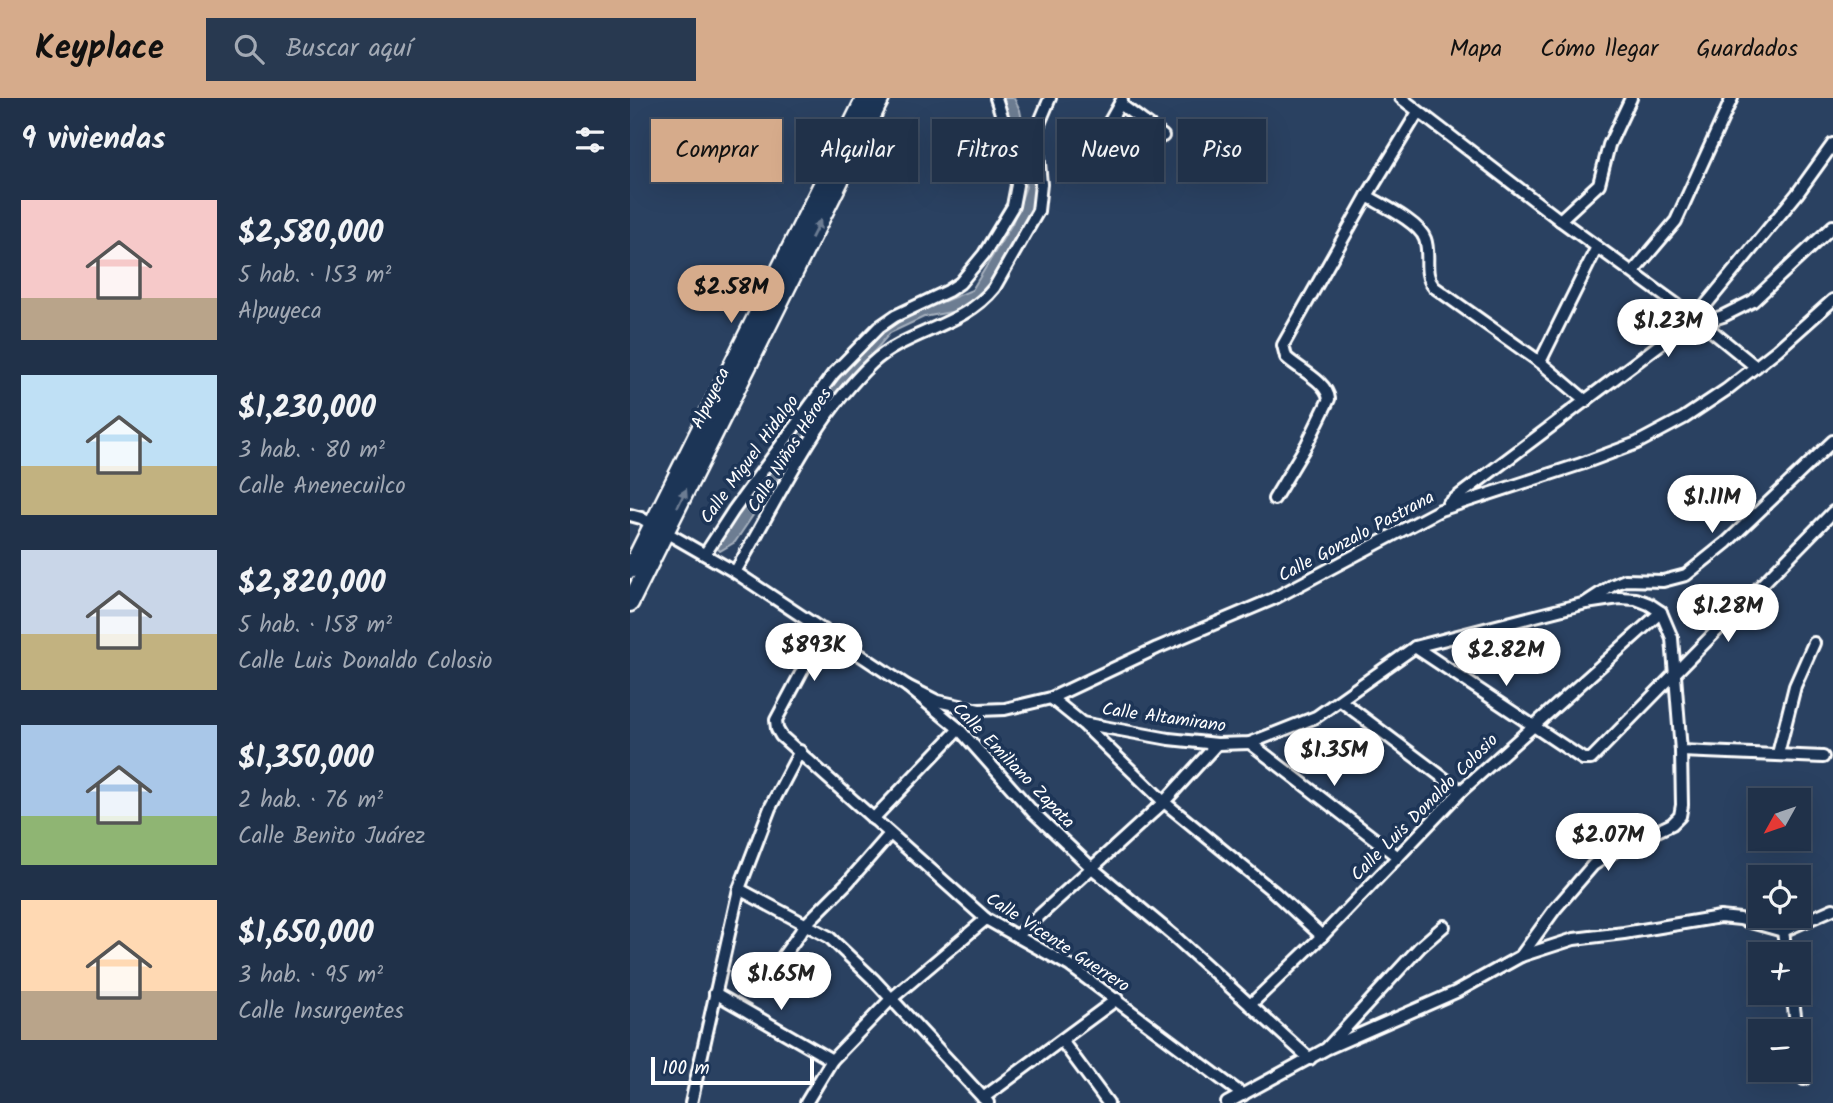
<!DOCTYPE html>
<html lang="es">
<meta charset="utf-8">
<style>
body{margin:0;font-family:Kalam,sans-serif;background:#283950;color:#f1f3f6;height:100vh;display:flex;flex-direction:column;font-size:26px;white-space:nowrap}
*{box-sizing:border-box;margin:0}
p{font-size:23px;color:#a2a9b4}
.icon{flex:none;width:38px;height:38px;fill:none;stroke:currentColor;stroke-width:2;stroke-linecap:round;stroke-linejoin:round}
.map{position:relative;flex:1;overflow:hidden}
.panel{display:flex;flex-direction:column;background:#203149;width:630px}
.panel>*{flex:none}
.hud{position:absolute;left:21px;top:21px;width:665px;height:63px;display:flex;gap:14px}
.needle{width:46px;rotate:230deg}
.fabs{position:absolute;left:1118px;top:690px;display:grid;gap:14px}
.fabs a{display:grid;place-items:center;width:63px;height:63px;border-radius:0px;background:#203149;box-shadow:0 7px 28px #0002,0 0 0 2px #3d4c61;font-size:35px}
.scale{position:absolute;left:21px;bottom:18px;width:163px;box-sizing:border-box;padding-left:7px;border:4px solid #fff;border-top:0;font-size:19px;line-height:24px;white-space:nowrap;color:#fff;-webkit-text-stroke:5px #1d3557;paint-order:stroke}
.price{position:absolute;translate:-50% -60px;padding:0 16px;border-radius:24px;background:#fff;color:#222;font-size:23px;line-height:46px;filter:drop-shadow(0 2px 4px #0008)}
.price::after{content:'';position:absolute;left:50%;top:42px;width:21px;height:16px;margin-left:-10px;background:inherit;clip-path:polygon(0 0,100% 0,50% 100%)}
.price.on{background:#d6ab8b;color:#111}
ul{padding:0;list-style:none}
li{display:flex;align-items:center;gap:21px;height:175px;padding:0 21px}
li span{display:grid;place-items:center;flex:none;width:196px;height:140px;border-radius:0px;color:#555}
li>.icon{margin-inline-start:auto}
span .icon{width:84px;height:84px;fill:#fffc;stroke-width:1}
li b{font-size:30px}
h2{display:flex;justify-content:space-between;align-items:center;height:84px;padding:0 21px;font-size:30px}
.pill{padding:0 24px;border-radius:0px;background:#203149;box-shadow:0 7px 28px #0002,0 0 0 2px #3d4c61;font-size:24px;line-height:63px}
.pill.on{background:#d6ab8b;color:#111}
header{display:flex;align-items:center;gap:42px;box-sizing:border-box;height:98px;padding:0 35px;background:#d6ab8b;color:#111}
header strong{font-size:33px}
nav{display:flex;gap:38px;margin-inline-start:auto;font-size:24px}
.search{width:490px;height:63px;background:#283950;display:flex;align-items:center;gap:18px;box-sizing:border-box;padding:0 24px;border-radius:0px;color:#a2a9b4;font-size:26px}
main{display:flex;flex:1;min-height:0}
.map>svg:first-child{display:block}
.water{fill:#6d7d92;stroke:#a7b1be;stroke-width:2}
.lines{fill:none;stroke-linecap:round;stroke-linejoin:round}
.minor-casing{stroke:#fff;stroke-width:16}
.secondary-casing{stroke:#fff;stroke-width:21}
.minor{stroke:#1d3557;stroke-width:10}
.secondary{stroke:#1d3557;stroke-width:16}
.oneway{fill:#6c7c92}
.labels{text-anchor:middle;stroke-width:7;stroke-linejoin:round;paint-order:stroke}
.street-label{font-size:18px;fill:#fff;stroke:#1d3557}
</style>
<header>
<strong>Keyplace</strong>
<div class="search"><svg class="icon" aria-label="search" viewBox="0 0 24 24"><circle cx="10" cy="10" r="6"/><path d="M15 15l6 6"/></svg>Buscar aquí</div>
<nav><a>Mapa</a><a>Cómo llegar</a><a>Guardados</a></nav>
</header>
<main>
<section class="panel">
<h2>9 viviendas<svg class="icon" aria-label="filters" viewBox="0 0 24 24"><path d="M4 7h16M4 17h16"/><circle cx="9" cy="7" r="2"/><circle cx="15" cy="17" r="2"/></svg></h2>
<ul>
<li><span style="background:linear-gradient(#f6c9c9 70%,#b9a48a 0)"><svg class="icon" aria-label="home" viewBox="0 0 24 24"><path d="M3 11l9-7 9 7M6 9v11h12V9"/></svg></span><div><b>$2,580,000</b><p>5 hab. · 153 m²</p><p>Alpuyeca</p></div></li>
<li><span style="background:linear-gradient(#bfe0f5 65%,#c2b280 0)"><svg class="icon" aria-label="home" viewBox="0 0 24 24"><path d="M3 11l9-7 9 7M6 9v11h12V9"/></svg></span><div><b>$1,230,000</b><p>3 hab. · 80 m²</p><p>Calle Anenecuilco</p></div></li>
<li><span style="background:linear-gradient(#c9d6e8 60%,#c2b280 0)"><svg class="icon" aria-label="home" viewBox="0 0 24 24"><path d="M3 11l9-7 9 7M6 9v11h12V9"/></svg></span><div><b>$2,820,000</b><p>5 hab. · 158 m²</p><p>Calle Luis Donaldo Colosio</p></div></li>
<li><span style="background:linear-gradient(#a9c7e8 65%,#8fb573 0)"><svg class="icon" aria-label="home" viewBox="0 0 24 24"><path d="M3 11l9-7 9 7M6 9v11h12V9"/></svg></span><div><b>$1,350,000</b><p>2 hab. · 76 m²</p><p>Calle Benito Juárez</p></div></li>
<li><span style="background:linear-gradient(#ffd9b3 65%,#b9a48a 0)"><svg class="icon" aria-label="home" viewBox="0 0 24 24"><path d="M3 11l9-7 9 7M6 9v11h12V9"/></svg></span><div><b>$1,650,000</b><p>3 hab. · 95 m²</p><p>Calle Insurgentes</p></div></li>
</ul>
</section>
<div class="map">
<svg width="1203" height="1005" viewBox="0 0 1203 1005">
<rect width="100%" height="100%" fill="#2a4161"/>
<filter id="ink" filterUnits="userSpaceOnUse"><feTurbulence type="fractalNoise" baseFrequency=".0143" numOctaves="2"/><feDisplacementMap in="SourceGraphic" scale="14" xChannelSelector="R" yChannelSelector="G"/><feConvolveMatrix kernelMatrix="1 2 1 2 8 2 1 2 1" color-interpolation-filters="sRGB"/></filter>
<g filter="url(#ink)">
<polygon class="water" points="371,0 384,0 390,12 407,100 351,199 326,213 294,219 260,235 196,309 105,444 90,453 83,446 187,304 261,225 342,192 382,126 396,89 379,19"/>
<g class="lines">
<defs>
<g id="minor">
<polyline points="771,0 930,122 1072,225 1126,269"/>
<polyline points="490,6 533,38"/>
<polyline points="478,28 519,61"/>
<polyline points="470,41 492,2"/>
<path d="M737,98C752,107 789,124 795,141C801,157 792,175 804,189L910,264L956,303"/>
<polyline points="930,122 969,86 979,47 1001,0"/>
<polyline points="1003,174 1046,123 1102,0"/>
<polyline points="1072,225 1093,218 1123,203 1203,128"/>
<polyline points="910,264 967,149"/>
<path d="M644,401L677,346L699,301C697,283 668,271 656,259L653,247L737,98L788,14"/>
<polyline points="818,406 1065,220 1167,96 1203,46"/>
<polyline points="0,417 11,420 105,474 277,588 329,631 402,713 462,770 544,838 680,961"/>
<polyline points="75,456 103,413 203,276 249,229 265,218 318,193 330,185 354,156 383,108 387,87 379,40 366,0"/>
<path d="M105,474C147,404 182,322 242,265C278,232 333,229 364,190L408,113L411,86L406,33L420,0"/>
<polyline points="957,504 983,487 995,482 1033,483 1056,477 1097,444 1203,343"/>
<polyline points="194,532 146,622 147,631 151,638 356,821 440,868 613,997"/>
<polyline points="785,549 953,661 961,661 1203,414"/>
<polyline points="277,588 307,603 349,612 375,611 421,600 527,550 643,501 810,412 951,366 1007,345 1054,320 1096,292 1147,252 1203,202"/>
<polyline points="421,600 452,625 539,641 587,646 620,645 686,619 785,549 956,505 989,500 1006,501 1019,506 1031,514 1042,540 1051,653 1052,707 1050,718 1042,726 983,754 963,767 925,811 891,858"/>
<polyline points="711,603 831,693"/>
<polyline points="452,625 534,704 644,794 692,838"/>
<polyline points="620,645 768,759"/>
<polyline points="1051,653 1193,659"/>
<polyline points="1148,656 1165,588 1184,545"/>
<polyline points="243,721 329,631"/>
<polyline points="109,791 199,839 243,881 358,1005"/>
<polyline points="1153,833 1156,856"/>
<polyline points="387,838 534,704 587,646"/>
<polyline points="139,878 177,825 218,784 260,736"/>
<polyline points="1162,894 1167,933"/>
<polyline points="85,895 202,962"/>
<polyline points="620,907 692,838 831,693 1031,514"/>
<polyline points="432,943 478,1005"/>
<polyline points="1169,947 1174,981"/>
<polyline points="698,949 790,849 814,828"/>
<polyline points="353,1000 487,901"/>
<polyline points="61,1005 109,791 140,710 170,653"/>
<polyline points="176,1005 202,962 261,901 356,821"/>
<polyline points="597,1005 696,951 826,894 891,858 944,841 994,835 1090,819 1110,821 1153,833 1203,811"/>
</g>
<g id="secondary">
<polyline points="0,472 235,0"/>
<polyline points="0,505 251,0"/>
</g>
</defs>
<use href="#minor" class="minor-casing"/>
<use href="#secondary" class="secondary-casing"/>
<use href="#minor" class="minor"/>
<use href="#secondary" class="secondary"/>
</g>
<defs><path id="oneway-solid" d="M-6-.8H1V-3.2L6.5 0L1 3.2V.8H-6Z" transform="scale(1.75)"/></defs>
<g class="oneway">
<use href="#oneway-solid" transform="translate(186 131) rotate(-63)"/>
<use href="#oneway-solid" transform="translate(52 400) rotate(-64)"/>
</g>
</g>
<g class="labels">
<g class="street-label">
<text transform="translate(80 300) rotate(-64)" y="6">Alpuyeca</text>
<text transform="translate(159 352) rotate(-58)" y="6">Calle Niños Héroes</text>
<text transform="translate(119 361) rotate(-54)" y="6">Calle Miguel Hidalgo</text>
<text transform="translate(726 438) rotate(-28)" y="6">Calle Gonzalo Pastrana</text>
<text transform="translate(534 619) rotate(8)" y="6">Calle Altamirano</text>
<text transform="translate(384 667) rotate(46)" y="6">Calle Emiliano Zapata</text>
<text transform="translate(794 709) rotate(-45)" y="6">Calle Luis Donaldo Colosio</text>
<text transform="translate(428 844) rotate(33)" y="6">Calle Vicente Guerrero</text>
</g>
</g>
</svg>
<div class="fabs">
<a><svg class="needle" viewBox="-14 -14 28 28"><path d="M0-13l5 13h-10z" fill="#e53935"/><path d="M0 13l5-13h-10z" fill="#a2a9b4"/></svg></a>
<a><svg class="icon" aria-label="locate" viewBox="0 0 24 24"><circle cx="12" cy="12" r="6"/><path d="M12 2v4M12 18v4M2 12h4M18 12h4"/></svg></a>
<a>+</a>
<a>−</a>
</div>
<div class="scale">100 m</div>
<b class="price on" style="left:101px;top:227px">$2.58M</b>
<b class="price" style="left:1038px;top:261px">$1.23M</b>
<b class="price" style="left:1082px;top:437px">$1.11M</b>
<b class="price" style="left:1098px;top:546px">$1.28M</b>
<b class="price" style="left:184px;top:585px">$893K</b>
<b class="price" style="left:876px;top:590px">$2.82M</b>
<b class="price" style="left:704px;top:690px">$1.35M</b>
<b class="price" style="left:978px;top:775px">$2.07M</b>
<b class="price" style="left:151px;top:914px">$1.65M</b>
<div class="hud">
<a class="pill on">Comprar</a>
<a class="pill">Alquilar</a>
<a class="pill">Filtros</a>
<a class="pill">Nuevo</a>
<a class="pill">Piso</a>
</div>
</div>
</main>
